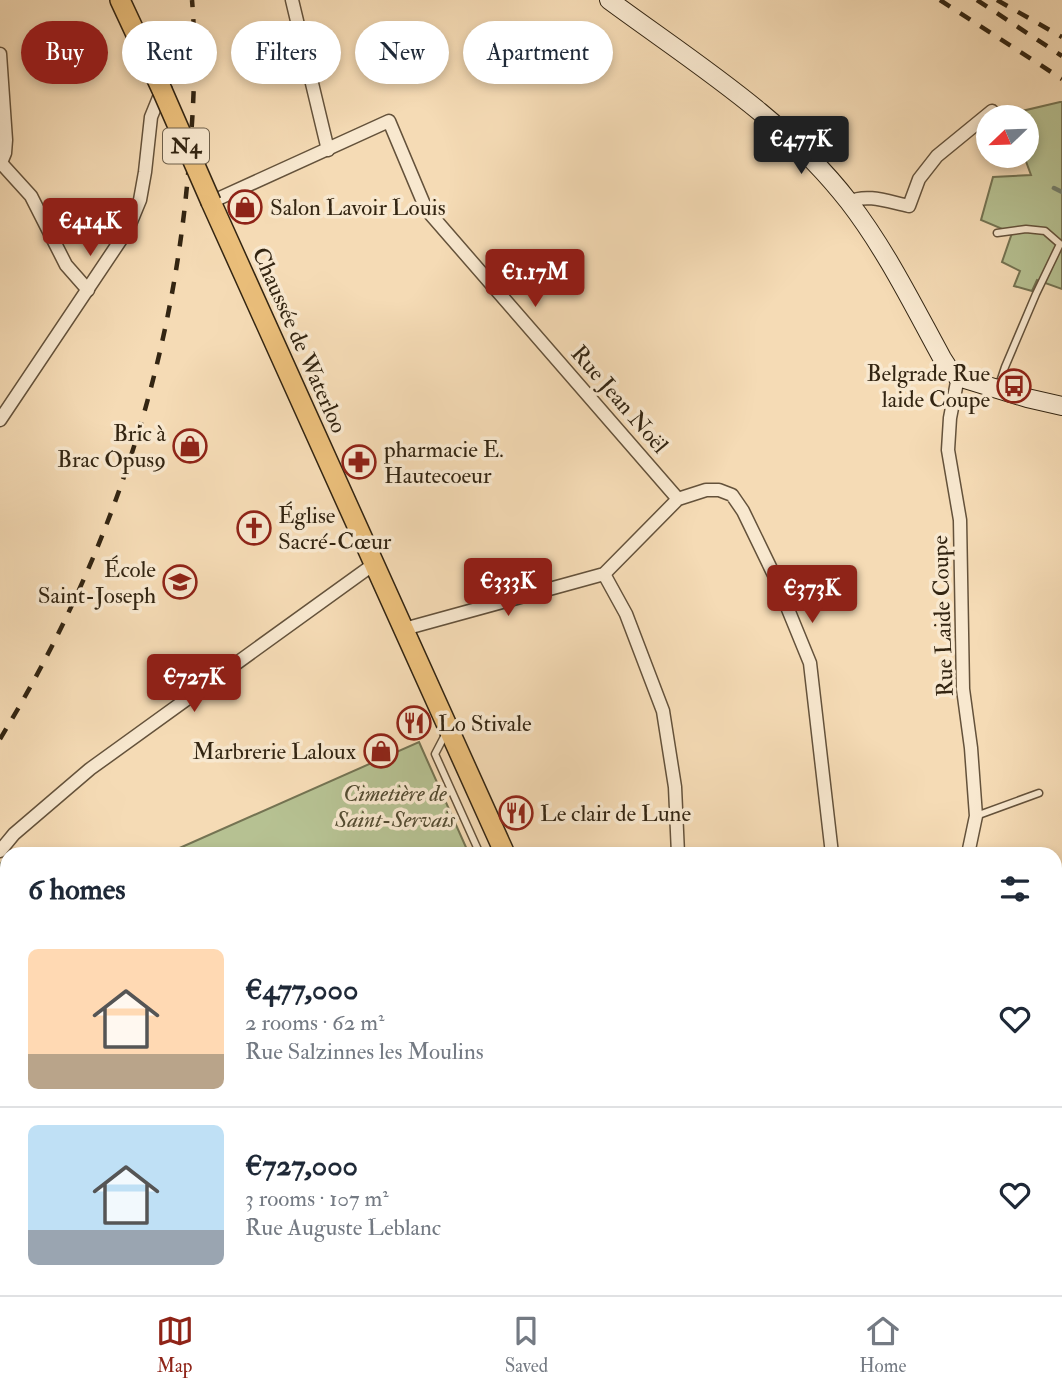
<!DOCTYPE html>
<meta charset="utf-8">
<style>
body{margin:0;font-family:"IM FELL Double Pica",serif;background:#f2f2f3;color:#1f2937;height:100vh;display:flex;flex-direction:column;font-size:26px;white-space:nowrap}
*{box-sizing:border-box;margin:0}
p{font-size:23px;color:#747a83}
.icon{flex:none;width:38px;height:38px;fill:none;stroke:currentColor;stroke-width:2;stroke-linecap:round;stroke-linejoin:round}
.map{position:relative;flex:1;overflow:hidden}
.details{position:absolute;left:0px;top:847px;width:1062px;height:448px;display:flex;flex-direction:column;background:#fff;border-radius:21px 21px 0 0;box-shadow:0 4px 10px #0003}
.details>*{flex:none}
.top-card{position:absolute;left:21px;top:21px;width:700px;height:63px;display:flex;gap:14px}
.needle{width:46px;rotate:247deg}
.buttons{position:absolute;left:976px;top:105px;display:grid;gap:14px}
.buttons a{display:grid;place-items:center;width:63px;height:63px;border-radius:50%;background:#fff;box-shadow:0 4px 10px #0003;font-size:35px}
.price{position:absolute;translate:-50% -60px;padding:0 16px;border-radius:7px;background:#8f2418;color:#fff;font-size:23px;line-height:46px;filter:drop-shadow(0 2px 4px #0008)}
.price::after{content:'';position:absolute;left:50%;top:42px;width:21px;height:16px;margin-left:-10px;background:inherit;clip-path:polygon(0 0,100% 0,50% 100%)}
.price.selected{background:#222;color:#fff}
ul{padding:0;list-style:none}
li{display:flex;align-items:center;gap:21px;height:175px;padding:0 28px}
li+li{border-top:2px solid #e0e1e3}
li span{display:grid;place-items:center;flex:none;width:196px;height:140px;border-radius:10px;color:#555}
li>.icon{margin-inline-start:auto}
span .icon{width:84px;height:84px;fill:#fffc;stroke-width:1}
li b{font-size:30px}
h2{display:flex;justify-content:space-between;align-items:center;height:84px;padding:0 28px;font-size:30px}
.pill{padding:0 24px;border-radius:32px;background:#fff;box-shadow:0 4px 10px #0003;font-size:24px;line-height:63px}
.pill.selected{background:#8f2418;color:#fff}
.tab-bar{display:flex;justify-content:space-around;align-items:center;height:98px;border-top:2px solid #e0e1e3;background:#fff;font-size:19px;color:#747a83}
.tab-bar a{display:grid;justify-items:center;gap:4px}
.tab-bar .selected{color:#8f2418}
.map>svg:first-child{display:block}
.green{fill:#b6c192;stroke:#747352;stroke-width:2}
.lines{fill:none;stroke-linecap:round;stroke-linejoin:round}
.stream{stroke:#737f6d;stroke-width:4.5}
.lane-casing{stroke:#64523b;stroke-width:9}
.street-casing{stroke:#64523b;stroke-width:15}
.secondary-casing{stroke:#332512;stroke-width:20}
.primary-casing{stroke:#332512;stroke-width:22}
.lane{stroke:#f8e8cf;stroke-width:6}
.street{stroke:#f8e8cf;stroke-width:12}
.secondary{stroke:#f8e8cf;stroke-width:18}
.primary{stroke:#eabe7a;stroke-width:19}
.rail{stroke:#332512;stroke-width:4.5;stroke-dasharray:12 12;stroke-linecap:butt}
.primary-bridge-casing{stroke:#332512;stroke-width:22;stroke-linecap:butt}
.primary-bridge{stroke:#eabe7a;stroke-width:19}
.labels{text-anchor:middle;stroke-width:7;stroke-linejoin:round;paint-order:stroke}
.shield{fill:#f8e8cf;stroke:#6e604b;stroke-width:2}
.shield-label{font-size:21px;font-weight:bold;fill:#332512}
.poi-label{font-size:23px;fill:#332512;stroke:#f8e8cf;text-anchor:start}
.street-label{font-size:23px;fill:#332512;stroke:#f8e8cf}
.park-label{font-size:23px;font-style:italic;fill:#544c32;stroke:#f8e8cf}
</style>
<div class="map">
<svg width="1062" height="1295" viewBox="0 0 1062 1295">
<rect width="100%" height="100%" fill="#f5dbb5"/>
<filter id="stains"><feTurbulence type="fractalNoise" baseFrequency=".00286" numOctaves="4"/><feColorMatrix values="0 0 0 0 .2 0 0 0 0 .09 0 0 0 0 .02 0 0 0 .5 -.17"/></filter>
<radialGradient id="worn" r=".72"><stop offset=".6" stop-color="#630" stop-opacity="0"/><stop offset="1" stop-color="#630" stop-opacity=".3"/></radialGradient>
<g class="green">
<polygon points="1060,102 1062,102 1062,289 1037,280 1032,291 1014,286 1020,271 1002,262 1012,233 981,220 993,177 1031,175 1024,156 1027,156 1027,117 1010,117 1009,114"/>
<polygon points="419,742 469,854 166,854"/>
<polygon points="3,860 7,863 7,1288 444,1288 448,1295 0,1295 0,865"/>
<polygon points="1055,1101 1062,1119 1062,1291 1055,1272"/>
</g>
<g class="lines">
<polyline class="stream" points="1054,188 1062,192"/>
<defs>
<g id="lane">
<polyline points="997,233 1026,229 1045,231 1060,244 1036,294 1005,367 998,388"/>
<polyline points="446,733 435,754 480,854"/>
<polyline points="976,816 1039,793"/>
</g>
<g id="street">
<polyline points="292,0 328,150"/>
<polyline points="0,54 6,140 5,153 0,165"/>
<polyline points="1,163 31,196 66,265 88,290"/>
<polyline points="211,202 389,121 426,209 678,499"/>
<path d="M849,202C867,193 889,202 909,206L919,179L937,156L992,111"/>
<polyline points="958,377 950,418 948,450 960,520 963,689 971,748 976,816 968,854"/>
<polyline points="0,420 128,229 140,200 145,172 151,117 162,90"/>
<polyline points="604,574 626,614 663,711 675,787 678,854"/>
<polyline points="404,629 604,574 678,499 706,490 719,490 732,495 743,511 774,575 810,663 832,854"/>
<polyline points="0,851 14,834 90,769 374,564"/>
<polyline points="7,1130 0,1137 1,1148 7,1154"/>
<polyline points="868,1295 868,1288"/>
</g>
<path id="secondary" d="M609,0C693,62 784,118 849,202C886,250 913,305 942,358L949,369L958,377L1027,398L1062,406"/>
<g id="primary">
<polyline points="120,0 162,90"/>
<polyline points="211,202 505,854"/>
<polyline points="700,1288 703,1295"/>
</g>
</defs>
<use href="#lane" class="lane-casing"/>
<use href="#street" class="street-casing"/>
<use href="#secondary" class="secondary-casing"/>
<use href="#primary" class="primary-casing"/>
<use href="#lane" class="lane"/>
<use href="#street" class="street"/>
<use href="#secondary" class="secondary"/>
<use href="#primary" class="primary"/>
<g class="rail">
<polyline points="940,0 1062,79"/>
<polyline points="977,0 1062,56"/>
<polyline points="997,0 1062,37"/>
<path d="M0,739C106,565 170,378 188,175C193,117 197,58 192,0"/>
</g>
<defs>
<polyline id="primary-bridge" points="162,90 211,202"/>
</defs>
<use href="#primary-bridge" class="primary-bridge-casing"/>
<use href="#primary-bridge" class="primary-bridge"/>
</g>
<defs>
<symbol id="shop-ring" viewBox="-11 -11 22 22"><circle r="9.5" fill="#f8e8cf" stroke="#8f2418" stroke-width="1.5"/><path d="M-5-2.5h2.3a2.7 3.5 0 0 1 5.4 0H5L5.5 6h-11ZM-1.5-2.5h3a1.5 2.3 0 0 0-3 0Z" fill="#8f2418"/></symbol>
<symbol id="bus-ring" viewBox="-11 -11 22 22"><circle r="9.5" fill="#f8e8cf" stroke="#8f2418" stroke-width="1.5"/><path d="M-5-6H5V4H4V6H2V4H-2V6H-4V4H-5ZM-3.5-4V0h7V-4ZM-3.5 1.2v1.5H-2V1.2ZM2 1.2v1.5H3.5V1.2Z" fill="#8f2418"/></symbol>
<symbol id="pharmacy-ring" viewBox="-11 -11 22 22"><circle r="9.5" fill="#f8e8cf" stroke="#8f2418" stroke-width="1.5"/><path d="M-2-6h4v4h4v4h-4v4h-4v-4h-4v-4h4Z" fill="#8f2418"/></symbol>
<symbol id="church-ring" viewBox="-11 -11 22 22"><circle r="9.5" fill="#f8e8cf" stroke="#8f2418" stroke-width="1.5"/><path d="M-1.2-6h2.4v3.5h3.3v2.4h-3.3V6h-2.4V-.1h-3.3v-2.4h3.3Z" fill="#8f2418"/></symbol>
<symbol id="school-ring" viewBox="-11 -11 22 22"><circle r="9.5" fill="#f8e8cf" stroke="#8f2418" stroke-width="1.5"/><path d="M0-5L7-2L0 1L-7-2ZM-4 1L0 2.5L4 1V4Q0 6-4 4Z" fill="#8f2418"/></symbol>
<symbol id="restaurant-ring" viewBox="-11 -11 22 22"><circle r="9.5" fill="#f8e8cf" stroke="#8f2418" stroke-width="1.5"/><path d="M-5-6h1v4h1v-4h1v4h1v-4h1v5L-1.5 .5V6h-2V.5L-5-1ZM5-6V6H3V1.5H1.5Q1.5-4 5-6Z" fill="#8f2418"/></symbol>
</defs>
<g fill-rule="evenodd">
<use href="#shop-ring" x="226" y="188" width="38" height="38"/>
<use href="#bus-ring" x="995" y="367" width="38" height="38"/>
<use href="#shop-ring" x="171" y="427" width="38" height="38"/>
<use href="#pharmacy-ring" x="340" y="443" width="38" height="38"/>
<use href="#church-ring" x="235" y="509" width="38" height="38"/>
<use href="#school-ring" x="161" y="563" width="38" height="38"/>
<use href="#restaurant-ring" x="395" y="704" width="38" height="38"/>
<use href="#shop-ring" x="362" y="732" width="38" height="38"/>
<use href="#restaurant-ring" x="497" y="794" width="38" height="38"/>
</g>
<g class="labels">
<rect class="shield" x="163" y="128.5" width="46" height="35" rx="5"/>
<g class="shield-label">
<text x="186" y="153">N4</text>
</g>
<g class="poi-label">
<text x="270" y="215">Salon Lavoir Louis</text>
<text x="990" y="381" text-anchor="end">Belgrade Rue<tspan x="990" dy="26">laide Coupe</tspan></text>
<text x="166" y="441" text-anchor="end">Bric à<tspan x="166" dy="26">Brac Opus9</tspan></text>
<text x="384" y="457">pharmacie E.<tspan x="384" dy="26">Hautecoeur</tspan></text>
<text x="278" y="523">Église<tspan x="278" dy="26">Sacré-Cœur</tspan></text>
<text x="156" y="577" text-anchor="end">École<tspan x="156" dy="26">Saint-Joseph</tspan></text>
<text x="438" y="731">Lo Stivale</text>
<text x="356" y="759" text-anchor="end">Marbrerie Laloux</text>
<text x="540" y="821">Le clair de Lune</text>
</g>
<g class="street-label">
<text transform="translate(300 340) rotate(66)" y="8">Chaussée de Waterloo</text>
<text transform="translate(620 399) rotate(49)" y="8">Rue Jean Noël</text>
<text transform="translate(942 616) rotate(-92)" y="8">Rue Laide Coupe</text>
</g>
<g class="park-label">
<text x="395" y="801">Cimetière de<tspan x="395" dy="26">Saint-Servais</tspan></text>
</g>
</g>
<rect width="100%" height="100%" filter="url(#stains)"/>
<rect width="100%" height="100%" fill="url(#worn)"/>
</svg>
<div class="buttons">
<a><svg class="needle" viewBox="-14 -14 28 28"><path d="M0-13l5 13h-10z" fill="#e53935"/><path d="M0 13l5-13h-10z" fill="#747a83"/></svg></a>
</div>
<b class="price selected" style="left:801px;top:176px">€477K</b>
<b class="price" style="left:90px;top:258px">€414K</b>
<b class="price" style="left:535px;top:309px">€1.17M</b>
<b class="price" style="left:508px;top:618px">€333K</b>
<b class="price" style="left:812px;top:625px">€373K</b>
<b class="price" style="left:194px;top:714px">€727K</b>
<div class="top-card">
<a class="pill selected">Buy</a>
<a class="pill">Rent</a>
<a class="pill">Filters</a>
<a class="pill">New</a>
<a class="pill">Apartment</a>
</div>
<section class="details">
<h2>6 homes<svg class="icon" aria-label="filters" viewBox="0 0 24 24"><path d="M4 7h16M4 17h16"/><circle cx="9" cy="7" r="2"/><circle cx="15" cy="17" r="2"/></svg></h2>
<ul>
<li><span style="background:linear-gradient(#ffd9b3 75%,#b9a48a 0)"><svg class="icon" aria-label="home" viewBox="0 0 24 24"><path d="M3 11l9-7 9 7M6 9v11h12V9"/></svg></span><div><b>€477,000</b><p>2 rooms · 62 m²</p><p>Rue Salzinnes les Moulins</p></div><svg class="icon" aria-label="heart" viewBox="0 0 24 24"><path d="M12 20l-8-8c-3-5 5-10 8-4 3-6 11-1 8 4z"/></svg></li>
<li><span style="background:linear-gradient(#bfe0f5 75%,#9aa5b1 0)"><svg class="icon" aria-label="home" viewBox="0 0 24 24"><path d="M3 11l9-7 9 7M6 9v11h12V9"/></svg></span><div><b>€727,000</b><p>3 rooms · 107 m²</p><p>Rue Auguste Leblanc</p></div><svg class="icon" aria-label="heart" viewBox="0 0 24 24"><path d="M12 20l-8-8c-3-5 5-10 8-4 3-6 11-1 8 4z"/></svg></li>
</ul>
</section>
</div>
<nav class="tab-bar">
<a class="selected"><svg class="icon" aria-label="map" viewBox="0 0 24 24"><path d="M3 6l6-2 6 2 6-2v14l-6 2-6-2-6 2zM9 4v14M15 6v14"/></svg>Map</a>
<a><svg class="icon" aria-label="saved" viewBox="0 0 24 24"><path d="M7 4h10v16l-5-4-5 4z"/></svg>Saved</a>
<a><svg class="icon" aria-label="home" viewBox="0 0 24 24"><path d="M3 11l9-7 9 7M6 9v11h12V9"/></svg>Home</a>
</nav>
